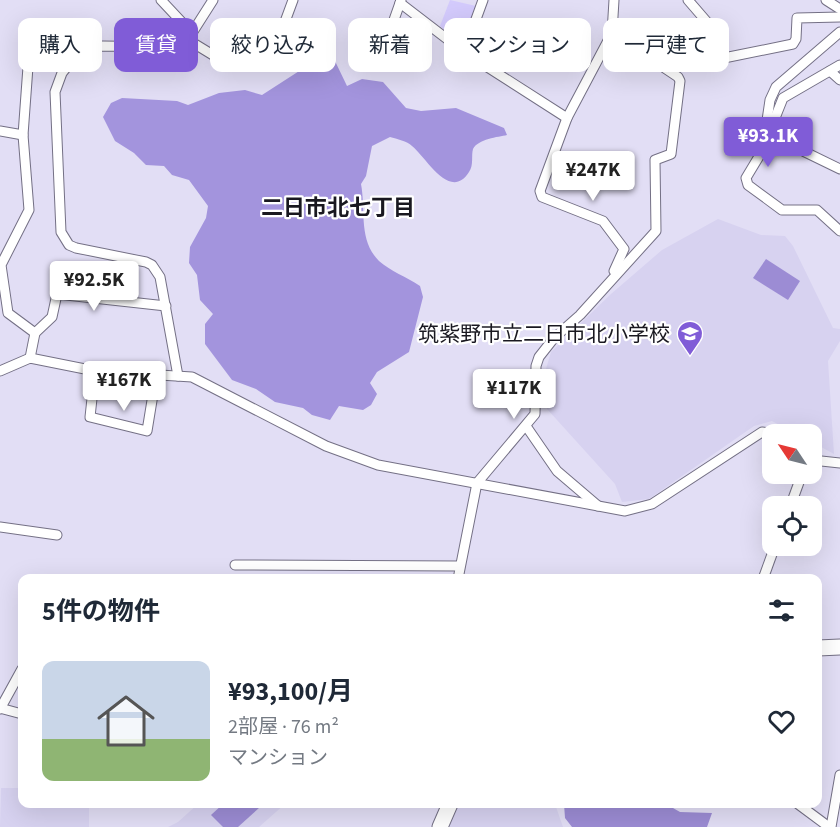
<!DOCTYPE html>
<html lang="ja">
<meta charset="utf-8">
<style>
body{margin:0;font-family:"Source Sans 3","Noto Sans JP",sans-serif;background:#f2f2f3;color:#1f2937;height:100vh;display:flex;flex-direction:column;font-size:22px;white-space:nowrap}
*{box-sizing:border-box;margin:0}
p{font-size:20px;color:#747a83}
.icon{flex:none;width:33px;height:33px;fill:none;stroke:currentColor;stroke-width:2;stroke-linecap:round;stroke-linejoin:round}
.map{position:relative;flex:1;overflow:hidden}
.panel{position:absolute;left:18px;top:574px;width:804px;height:234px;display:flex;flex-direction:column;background:#fff;border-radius:12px;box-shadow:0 6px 24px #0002}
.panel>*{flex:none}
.hud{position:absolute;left:18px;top:18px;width:804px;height:54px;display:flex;gap:12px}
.needle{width:39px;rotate:305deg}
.controls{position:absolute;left:762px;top:424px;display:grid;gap:12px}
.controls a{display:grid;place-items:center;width:60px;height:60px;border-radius:12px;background:#fff;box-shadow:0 6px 24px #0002;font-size:30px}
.price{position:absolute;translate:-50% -51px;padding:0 14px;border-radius:6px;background:#fff;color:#222;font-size:20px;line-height:39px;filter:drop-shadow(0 2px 3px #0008)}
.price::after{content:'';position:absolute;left:50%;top:36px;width:18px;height:14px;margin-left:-9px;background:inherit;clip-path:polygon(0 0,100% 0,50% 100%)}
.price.current{background:#805cd7;color:#fff}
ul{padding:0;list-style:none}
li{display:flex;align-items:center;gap:18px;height:150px;padding:0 24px}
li+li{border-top:2px solid #e0e1e3}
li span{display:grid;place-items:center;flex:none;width:168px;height:120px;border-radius:12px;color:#555}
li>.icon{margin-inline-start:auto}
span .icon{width:72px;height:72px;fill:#fffc;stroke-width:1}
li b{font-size:26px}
h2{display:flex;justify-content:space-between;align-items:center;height:72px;padding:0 24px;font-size:26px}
.chip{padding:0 21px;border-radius:12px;background:#fff;box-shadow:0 6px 24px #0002;font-size:21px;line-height:54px}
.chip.current{background:#805cd7;color:#fff}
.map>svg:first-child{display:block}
.built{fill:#d7d2f0}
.green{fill:#d3cafc}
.forest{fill:#a394dd}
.water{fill:#9c8cd4}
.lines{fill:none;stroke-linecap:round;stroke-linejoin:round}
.street-casing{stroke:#747085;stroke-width:11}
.primary-casing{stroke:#747085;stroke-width:17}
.street{stroke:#fff;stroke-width:9}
.primary{stroke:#fff;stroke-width:15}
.labels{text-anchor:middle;stroke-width:4.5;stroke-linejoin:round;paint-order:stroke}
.poi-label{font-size:21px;fill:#191820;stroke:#fff;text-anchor:end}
.neighbourhood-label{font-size:22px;font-weight:bold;fill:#191820;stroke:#fff}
</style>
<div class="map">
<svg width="840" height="827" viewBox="0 0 840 827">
<rect width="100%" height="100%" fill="#e2def5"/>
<g class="built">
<polygon points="718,219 761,235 785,236 793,246 833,328 840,329 840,341 828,361 834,454 812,442 812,435 798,435 772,421 754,426 649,499 622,502 615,484 547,409 543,379 551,352 611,294 662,250"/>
<polygon points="1,788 22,788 22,804 89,804 89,827 0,827"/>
<polygon points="198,804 285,804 259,827 168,827 178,822"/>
<polygon points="458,804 555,804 563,827 449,827"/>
</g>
<polygon class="green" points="450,0 476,6 463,40 456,40 440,26"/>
<path class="forest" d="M324,55L334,59L347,86L362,79L383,82L406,108L421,111L456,108L504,128L507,135C498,137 478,139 473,149C471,156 474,165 469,172C450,202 426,157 412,146C407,141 397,139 390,137L372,146L366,176L361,184C366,210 358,240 379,261C390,271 407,277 420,286L423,297L409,352L377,372L370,383L377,394L371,405L363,410L339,406L330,420L312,415L303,408L275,402L256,389L232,380L205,344V324L213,314L200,300L197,275L189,263L190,247L206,218L208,206L189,180L172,175L164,166L146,165L134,153L115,141L103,117L111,103L122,98L177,101L188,105L219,93L245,90L262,95Z"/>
<g class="water">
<polygon points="766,259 800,281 788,300 753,278"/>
<polygon points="223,804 258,804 260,807 238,827 223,827 211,815"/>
<polygon points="564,804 666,804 680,812 712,813 707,827 572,827 565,818"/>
</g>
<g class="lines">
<defs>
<g id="street">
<polyline points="161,0 192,33"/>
<polyline points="401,0 389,34 423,59"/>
<polyline points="688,0 707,22 714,55 719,59 793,44 796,39 797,18 840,17"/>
<polyline points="826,0 840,9"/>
<polyline points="400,3 464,52 567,118"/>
<polyline points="185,38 226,63 276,46 293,0"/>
<polyline points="82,48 62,73 55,92 61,232 69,245 76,248 146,262 152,265 160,277 178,376"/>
<polyline points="464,52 483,0"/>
<polyline points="840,65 783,98 761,153 746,178 748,185 782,210 817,210 840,231"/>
<polyline points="830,71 840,80"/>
<polyline points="766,127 770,100 776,87 840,32"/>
<polyline points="769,129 805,152 840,169"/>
<polyline points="0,131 23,135"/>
<polyline points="614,271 624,249 603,221 542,197 540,191 567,118 612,33 614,0"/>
<polyline points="35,333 52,317 57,294 166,306"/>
<polyline points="30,358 35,333 8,313 1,265 29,210 23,135 29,53 103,46 172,47 192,33 213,0"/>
<polyline points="0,371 30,358 95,371 192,377 326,446 378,465 625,511 652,504 762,432 784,435"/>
<polyline points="95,371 90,417 147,431 156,376"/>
<polyline points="526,426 557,471 598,506"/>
<polyline points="812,460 840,463"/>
<polyline points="790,507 802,474"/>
<polyline points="0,527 57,535"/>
<polyline points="235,565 459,566"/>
<polyline points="458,579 477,483 535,414 536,366 539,357 554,338 580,315 656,231 655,160 671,154 680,81 678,77 612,33"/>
<polyline points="763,579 775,546"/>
<polyline points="0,708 22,714"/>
<polyline points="0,709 22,669"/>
<polyline points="798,804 829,827"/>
<polyline points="831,827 840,775"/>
</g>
<g id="primary">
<polyline points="818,648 840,647"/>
<polyline points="440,827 450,804"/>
</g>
</defs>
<use href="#street" class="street-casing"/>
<use href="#primary" class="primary-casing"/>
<use href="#street" class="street"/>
<use href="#primary" class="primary"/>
</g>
<defs>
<symbol id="school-pin" viewBox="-11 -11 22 30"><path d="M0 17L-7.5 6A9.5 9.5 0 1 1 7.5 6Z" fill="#805cd7" stroke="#fff"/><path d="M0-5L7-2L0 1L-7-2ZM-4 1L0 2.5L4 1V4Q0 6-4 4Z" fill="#fff"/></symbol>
</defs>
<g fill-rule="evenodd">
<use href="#school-pin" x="675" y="319" width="30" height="40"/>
</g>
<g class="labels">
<g class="poi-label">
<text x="670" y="341">筑紫野市立二日市北小学校</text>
</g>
<g class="neighbourhood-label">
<text x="338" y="215">二日市北七丁目</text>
</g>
</g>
</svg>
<div class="controls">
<a><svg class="needle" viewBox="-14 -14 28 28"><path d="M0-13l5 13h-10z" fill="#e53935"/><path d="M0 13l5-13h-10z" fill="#747a83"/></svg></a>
<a><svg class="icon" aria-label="locate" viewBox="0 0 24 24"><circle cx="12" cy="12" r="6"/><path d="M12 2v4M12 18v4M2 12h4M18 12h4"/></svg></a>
</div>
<b class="price current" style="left:768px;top:168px">¥93.1K</b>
<b class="price" style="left:593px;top:202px">¥247K</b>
<b class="price" style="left:94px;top:312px">¥92.5K</b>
<b class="price" style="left:124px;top:412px">¥167K</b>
<b class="price" style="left:514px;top:420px">¥117K</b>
<div class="hud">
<a class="chip">購入</a>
<a class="chip current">賃貸</a>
<a class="chip">絞り込み</a>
<a class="chip">新着</a>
<a class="chip">マンション</a>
<a class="chip">一戸建て</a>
</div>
<section class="panel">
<h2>5件の物件<svg class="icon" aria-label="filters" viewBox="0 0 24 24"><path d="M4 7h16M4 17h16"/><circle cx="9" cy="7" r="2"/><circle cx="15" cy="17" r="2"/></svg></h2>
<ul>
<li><span style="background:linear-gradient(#c9d6e8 65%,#8fb573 0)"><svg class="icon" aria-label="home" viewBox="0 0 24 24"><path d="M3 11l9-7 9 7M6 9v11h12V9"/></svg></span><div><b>¥93,100/月</b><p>2部屋 · 76 m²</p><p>マンション</p></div><svg class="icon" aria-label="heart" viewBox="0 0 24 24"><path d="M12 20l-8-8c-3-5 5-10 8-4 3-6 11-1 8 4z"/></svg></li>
</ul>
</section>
</div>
